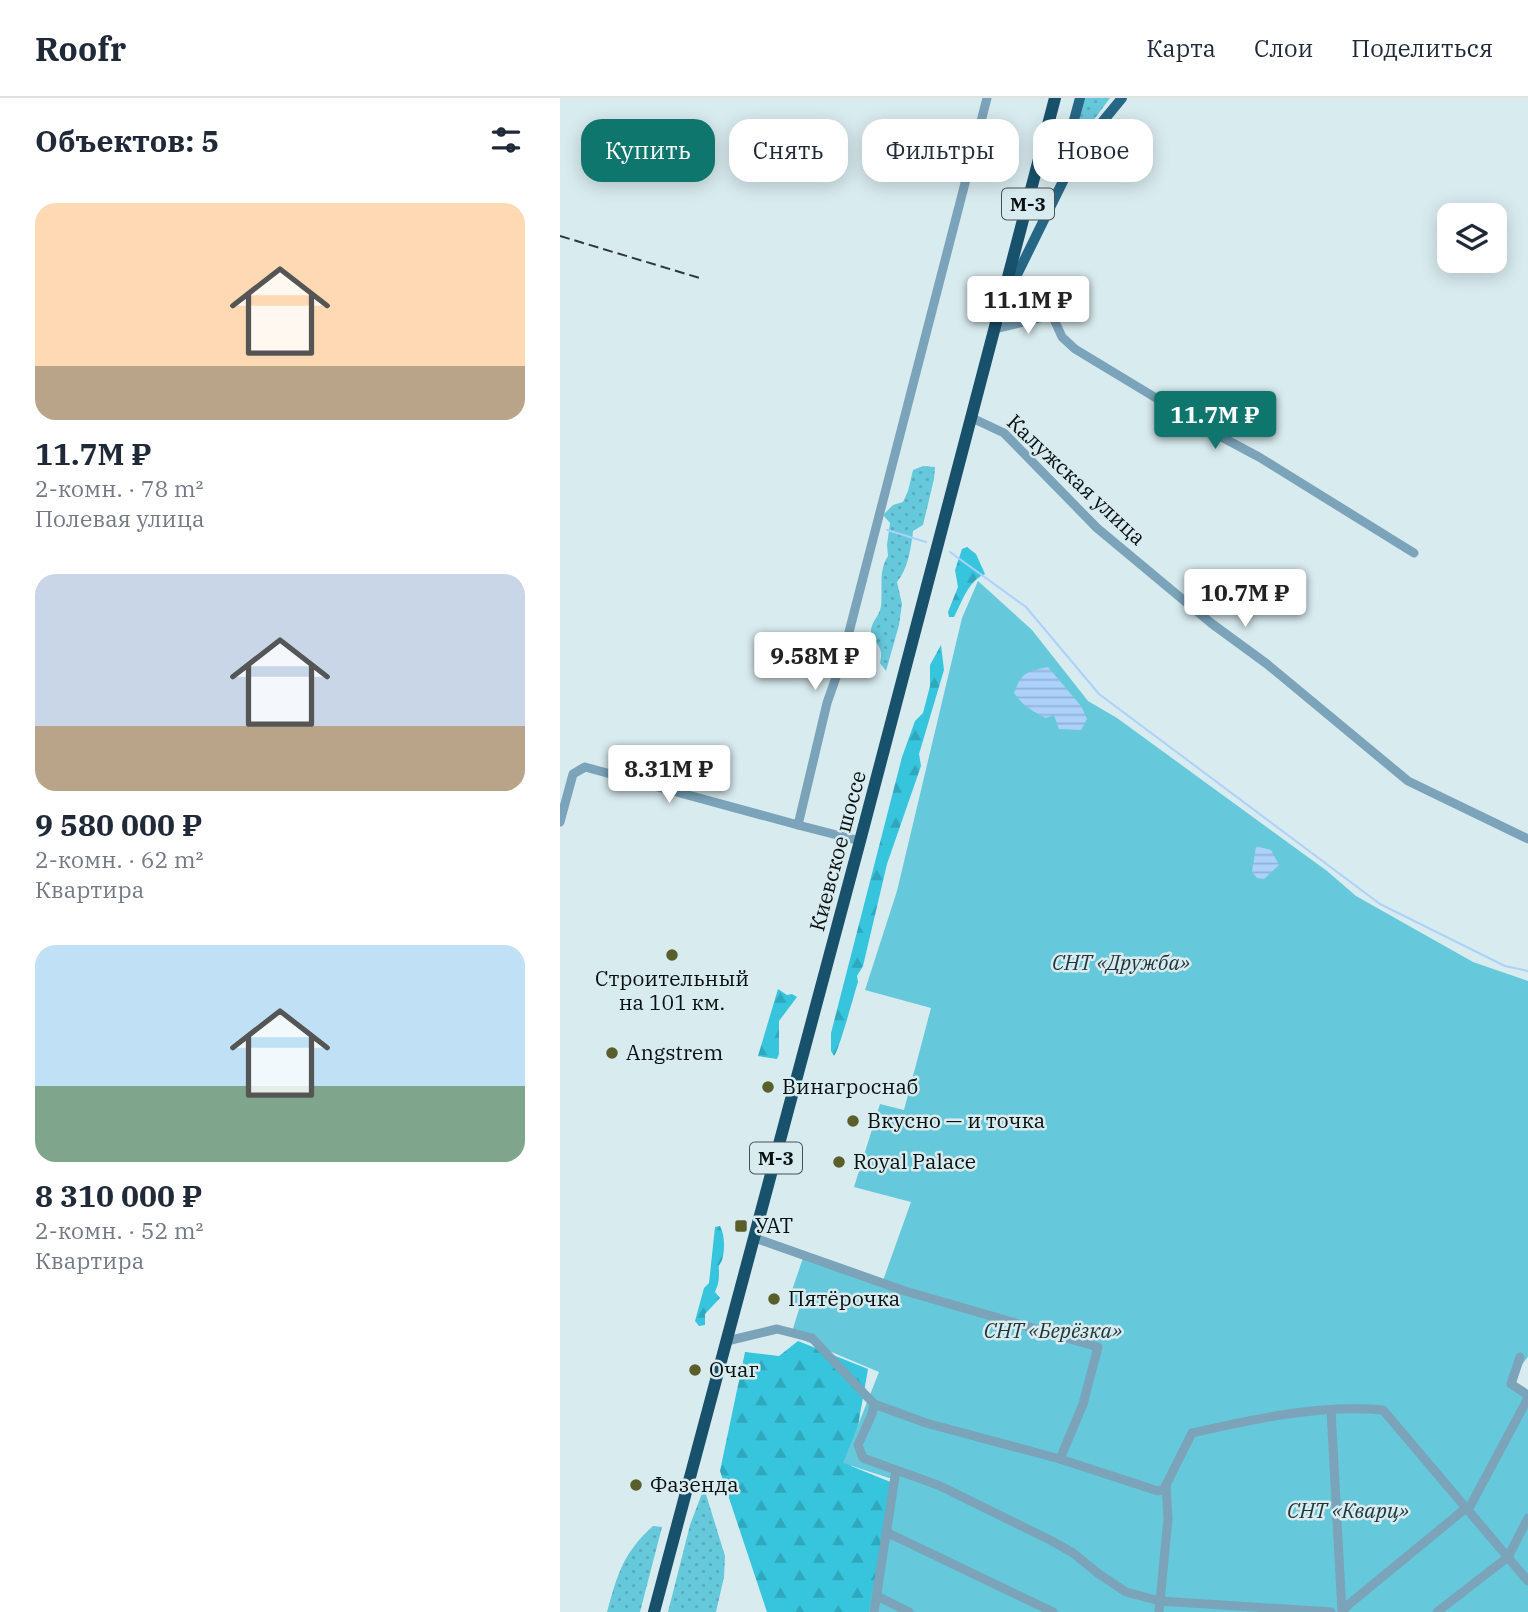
<!DOCTYPE html>
<html lang="ru">
<meta charset="utf-8">
<style>
body{margin:0;font-family:"IBM Plex Serif",serif;background:#f6f6f7;color:#1f2937;height:100vh;display:flex;flex-direction:column;font-size:26px;white-space:nowrap}
*{box-sizing:border-box;margin:0}
p{font-size:23px;color:#747a83}
.icon{flex:none;width:38px;height:38px;fill:none;stroke:currentColor;stroke-width:2;stroke-linecap:round;stroke-linejoin:round}
.map{position:relative;flex:1;overflow:hidden}
.panel{display:flex;flex-direction:column;background:#fff;width:560px}
.panel>*{flex:none}
.top-card{position:absolute;left:21px;top:21px;width:665px;height:63px;display:flex;gap:14px}
.fabs{position:absolute;left:877px;top:105px;display:grid;gap:14px}
.fabs a{display:grid;place-items:center;width:70px;height:70px;border-radius:14px;background:#fff;box-shadow:0 4px 18px #0003;font-size:35px}
.price{position:absolute;translate:-50% -60px;padding:0 16px;border-radius:7px;background:#fff;color:#222;font-size:23px;line-height:46px;filter:drop-shadow(0 2px 4px #0008)}
.price::after{content:'';position:absolute;left:50%;top:42px;width:21px;height:16px;margin-left:-10px;background:inherit;clip-path:polygon(0 0,100% 0,50% 100%)}
.price.current{background:#0f766e;color:#fff}
ul{padding:0;list-style:none}
li{display:grid;align-content:center;gap:14px;height:371px;padding:0 35px}
li span{display:grid;place-items:center;height:217px;border-radius:21px;color:#555}
li>.icon{margin-inline-start:auto}
span .icon{width:126px;height:126px;fill:#fffc;stroke-width:1}
li b{font-size:30px}
h2{display:flex;justify-content:space-between;align-items:center;height:84px;padding:0 35px;font-size:30px}
.tag{padding:0 24px;border-radius:21px;background:#fff;box-shadow:0 4px 18px #0003;font-size:24px;line-height:63px}
.tag.current{background:#0f766e;color:#fff}
header{display:flex;align-items:center;gap:42px;box-sizing:border-box;height:98px;padding:0 35px;background:#fff;border-bottom:2px solid #e0e1e3}
header strong{font-size:33px}
nav{display:flex;gap:38px;margin-inline-start:auto;font-size:24px}
main{display:flex;flex:1;min-height:0}
.map>svg:first-child{display:block}
.grass{fill:url(#grass-dots)}
.forest{fill:url(#forest-firs)}
.garden{fill:#66c8db}
.water{fill:url(#water-rules)}
.lines{fill:none;stroke-linecap:round;stroke-linejoin:round}
.stream{stroke:#acd1fb;stroke-width:2}
.minor{stroke:#7ba3b9;stroke-width:9}
.major{stroke:#266786;stroke-width:10}
.highway{stroke:#18516b;stroke-width:12}
.rail{stroke:#2f3839;stroke-width:2;stroke-dasharray:10 5;stroke-linecap:butt}
.poi-dot{fill:#5a5e2b;stroke:#d8ebef;stroke-width:2.5}
.labels{text-anchor:middle;stroke-width:5;stroke-linejoin:round;paint-order:stroke}
.shield{fill:#d8ebef;stroke:#485254;stroke-width:2}
.shield-label{font-size:19px;font-weight:bold;fill:#0a1112}
.street-label{font-size:21px;fill:#0a1112;stroke:#d8ebef}
.park-label{font-size:21px;font-style:italic;fill:#1d3439;stroke:#d8ebef}
.poi-label{font-size:21px;fill:#0a1112;stroke:#d8ebef;text-anchor:start}
</style>
<header>
<strong>Roofr</strong>
<nav><a>Карта</a><a>Слои</a><a>Поделиться</a></nav>
</header>
<main>
<section class="panel">
<h2>Объектов: 5<svg class="icon" aria-label="filters" viewBox="0 0 24 24"><path d="M4 7h16M4 17h16"/><circle cx="9" cy="7" r="2"/><circle cx="15" cy="17" r="2"/></svg></h2>
<ul>
<li><span style="background:linear-gradient(#ffd9b3 75%,#b9a48a 0)"><svg class="icon" aria-label="home" viewBox="0 0 24 24"><path d="M3 11l9-7 9 7M6 9v11h12V9"/></svg></span><div><b>11.7M ₽</b><p>2-комн. · 78 m²</p><p>Полевая улица</p></div></li>
<li><span style="background:linear-gradient(#c9d6e8 70%,#b9a48a 0)"><svg class="icon" aria-label="home" viewBox="0 0 24 24"><path d="M3 11l9-7 9 7M6 9v11h12V9"/></svg></span><div><b>9 580 000 ₽</b><p>2-комн. · 62 m²</p><p>Квартира</p></div></li>
<li><span style="background:linear-gradient(#bfe0f5 65%,#7fa58c 0)"><svg class="icon" aria-label="home" viewBox="0 0 24 24"><path d="M3 11l9-7 9 7M6 9v11h12V9"/></svg></span><div><b>8 310 000 ₽</b><p>2-комн. · 52 m²</p><p>Квартира</p></div></li>
</ul>
</section>
<div class="map">
<svg width="968" height="1514" viewBox="0 0 968 1514">
<defs>
<pattern id="grass-dots" width="8" height="8" patternUnits="userSpaceOnUse" patternTransform="scale(1.75)"><rect width="8" height="8" fill="#66c8db"/><path d="M2 2h.1M6 6h.1" fill="none" stroke="#57abbb" stroke-width="1.8" stroke-linecap="round"/></pattern>
<pattern id="forest-firs" width="22" height="20" patternUnits="userSpaceOnUse" patternTransform="scale(1.75)"><rect width="22" height="20" fill="#37c4dd"/><path d="M5 1l3.5 6h-7zM16 11l3.5 6h-7z" fill="#2fa7bd"/></pattern>
<pattern id="water-rules" width="6" height="5" patternUnits="userSpaceOnUse" patternTransform="scale(1.75)"><rect width="6" height="5" fill="#acd1fb"/><path d="M0 2.5h6" fill="none" stroke="#93b2d6"/></pattern>
</defs>
<rect width="100%" height="100%" fill="#d8ebef"/>
<g class="grass">
<path d="M523,0H550L524,35C516,24 520,12 523,0Z"/>
<path d="M363,368L375,369L374,381L363,427L353,433C351,450 348,471 337,484L342,506L339,527L326,573L320,565C323,553 320,547 311,540C309,523 319,521 321,508C323,491 318,473 328,458L327,447L330,425L323,417L333,407L343,404L348,393L353,372Z"/>
<polygon points="144,1390 165,1458 164,1479 156,1514 108,1514 130,1427"/>
<path d="M93,1428L102,1429L80,1514H47C57,1477 63,1455 93,1428Z"/>
</g>
<g class="forest">
<path d="M407,449L416,456L425,476C408,483 402,504 394,519H389L388,514L398,489L395,472L402,451Z"/>
<path d="M381,547L384,572L359,656L361,668L327,766L303,868L297,878L298,884C294,896 279,953 274,958L271,953V935L342,659L355,623L363,615L370,588V567Z"/>
<polygon points="218,891 227,897 232,896 237,899 219,923 219,956 217,961 198,958"/>
<path d="M160,1128C165,1137 165,1152 162,1162C160,1167 158,1167 159,1172C159,1181 159,1185 155,1194L160,1200L145,1216V1227L139,1228L135,1223L144,1190L149,1185L155,1129Z"/>
<polygon points="238,1243 308,1271 291,1368 333,1385 311,1514 207,1514 160,1373 185,1254 219,1258"/>
</g>
<polygon class="garden" points="418,483 472,532 528,603 557,620 767,773 796,798 913,864 968,883 968,1259 949,1282 968,1295 968,1514 309,1514 332,1381 283,1365 319,1274 231,1237 240,1208 229,1201 243,1160 321,1188 351,1104 294,1089 320,1006 344,1012 371,910 305,892 337,793 402,520"/>
<g class="water">
<path d="M488,569L521,608L527,621L521,632L499,631L494,617L486,620C472,613 463,608 454,595C462,574 466,574 488,569Z"/>
<polygon points="696,748 711,752 719,767 704,781 697,780 692,774"/>
</g>
<g class="lines">
<g class="stream">
<polyline points="327,432 366,444"/>
<polyline points="390,454 466,509 539,596 820,806 945,868 968,873"/>
</g>
<g class="minor">
<polyline points="435,231 492,217 502,239 515,251 654,335 699,359 854,455"/>
<polyline points="412,320 444,335 537,430 651,525 707,566 848,683 968,741"/>
<polyline points="0,724 13,676 25,669 238,727"/>
<polyline points="300,743 238,727 267,605 281,565 427,0"/>
<path d="M195,1140L345,1193L538,1249L523,1306L500,1361L598,1393L604,1391L632,1335C694,1321 760,1306 823,1312L968,1483"/>
<polyline points="167,1243 217,1231 252,1240 314,1306 366,1325 500,1361"/>
<polyline points="960,1259 951,1286 968,1297"/>
<polyline points="314,1306 312,1316 298,1347 303,1360 336,1372 314,1514"/>
<polyline points="771,1312 782,1514"/>
<polyline points="336,1372 378,1387 492,1443 513,1455 539,1476 566,1494 600,1503 608,1421 606,1386"/>
<polyline points="908,1412 968,1300"/>
<polyline points="326,1434 493,1514"/>
<polyline points="317,1498 349,1514"/>
<polyline points="599,1514 600,1503 771,1514"/>
<polyline points="783,1514 788,1507 906,1410"/>
<polyline points="877,1514 948,1459 968,1420"/>
</g>
<g class="major">
<polyline points="511,67 511,33 520,0"/>
<polyline points="446,199 511,67 539,28 562,0"/>
</g>
<polyline class="highway" points="94,1514 300,743 495,0"/>
<polyline class="rail" points="0,138 143,181"/>
</g>
<g class="poi-dot">
<circle cx="112" cy="857" r="7"/>
<circle cx="52" cy="955" r="7"/>
<circle cx="208" cy="989" r="7"/>
<circle cx="293" cy="1023" r="7"/>
<circle cx="279" cy="1064" r="7"/>
<rect x="174" y="1121" width="14" height="14" rx="3.5"/>
<circle cx="214" cy="1201" r="7"/>
<circle cx="135" cy="1272" r="7"/>
<circle cx="76" cy="1387" r="7"/>
</g>
<g class="labels">
<g class="shield">
<rect x="442" y="90.5" width="52" height="31" rx="5"/>
<rect x="190" y="1044.5" width="52" height="31" rx="5"/>
</g>
<g class="shield-label">
<text x="468" y="113">М-3</text>
<text x="216" y="1067">М-3</text>
</g>
<g class="street-label">
<text transform="translate(516 382) rotate(43)" y="7">Калужская улица</text>
<text transform="translate(278 753) rotate(-75)" y="7">Киевское шоссе</text>
</g>
<g class="park-label">
<text x="561" y="872">СНТ «Дружба»</text>
<text x="493" y="1240">СНТ «Берёзка»</text>
<text x="788" y="1420">СНТ «Кварц»</text>
</g>
<g class="poi-label">
<text x="112" y="888" text-anchor="middle">Строительный<tspan x="112" dy="24">на 101 км.</tspan></text>
<text x="66" y="962">Angstrem</text>
<text x="222" y="996">Винагроснаб</text>
<text x="307" y="1030">Вкусно — и точка</text>
<text x="293" y="1071">Royal Palace</text>
<text x="195" y="1135">УАТ</text>
<text x="228" y="1208">Пятёрочка</text>
<text x="149" y="1279">Очаг</text>
<text x="90" y="1394">Фазенда</text>
</g>
</g>
</svg>
<div class="fabs">
<a><svg class="icon" aria-label="layers" viewBox="0 0 24 24"><path d="M12 4l9 5-9 5-9-5zM3 14l9 5 9-5"/></svg></a>
</div>
<b class="price" style="left:468px;top:238px">11.1M ₽</b>
<b class="price current" style="left:655px;top:353px">11.7M ₽</b>
<b class="price" style="left:685px;top:531px">10.7M ₽</b>
<b class="price" style="left:255px;top:594px">9.58M ₽</b>
<b class="price" style="left:109px;top:707px">8.31M ₽</b>
<div class="top-card">
<a class="tag current">Купить</a>
<a class="tag">Снять</a>
<a class="tag">Фильтры</a>
<a class="tag">Новое</a>
</div>
</div>
</main>
